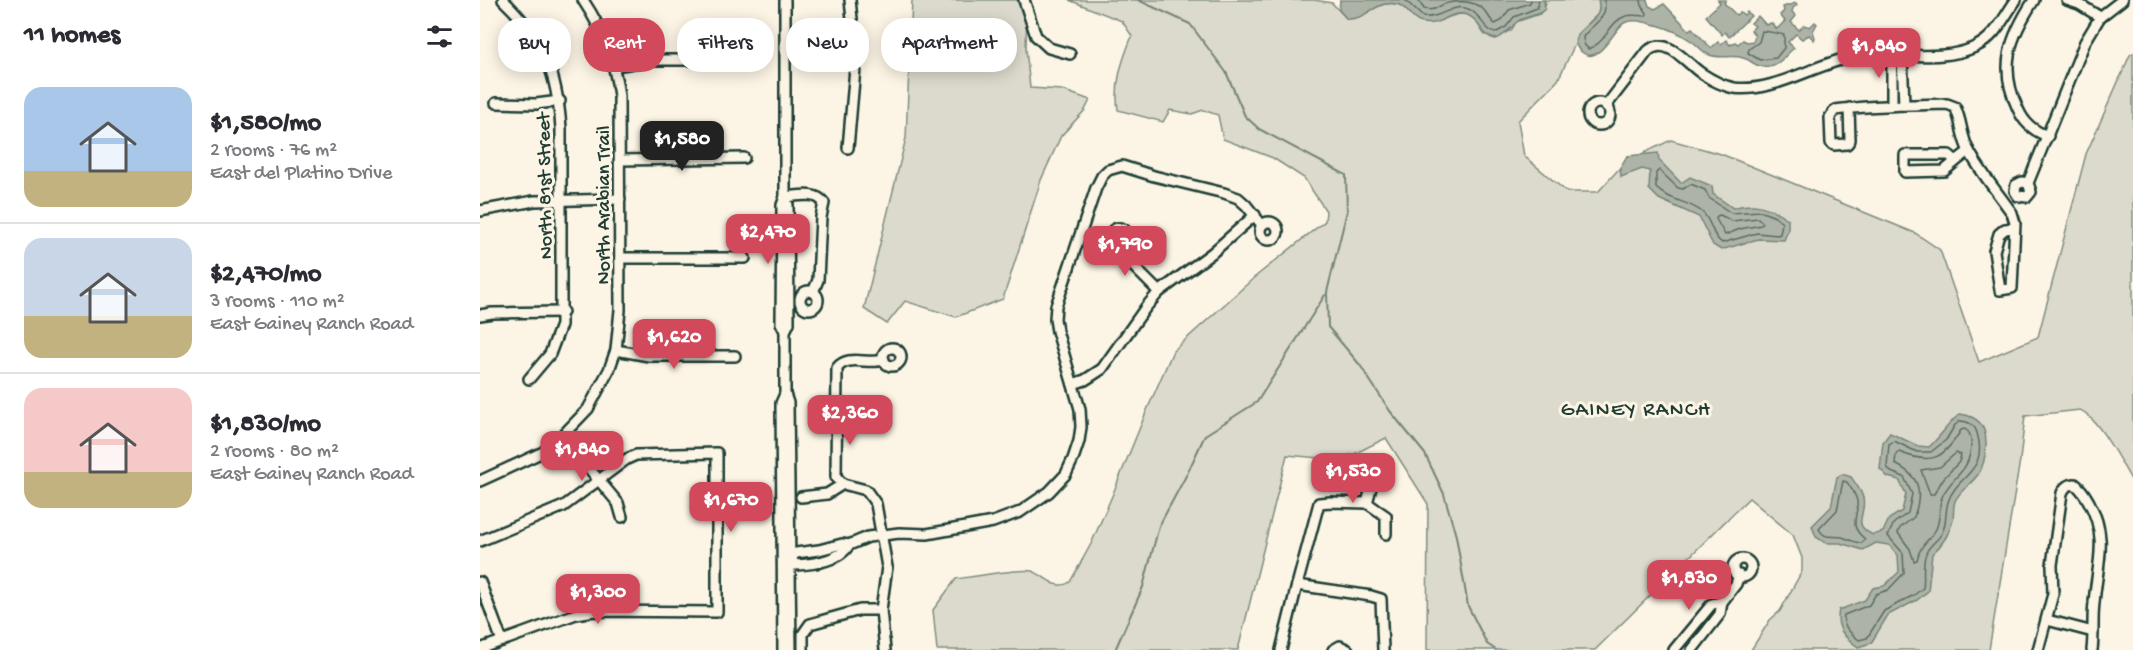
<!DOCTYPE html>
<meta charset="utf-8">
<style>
body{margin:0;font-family:"Gochi Hand",sans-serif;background:#f7f7f7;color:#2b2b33;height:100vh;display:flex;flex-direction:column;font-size:22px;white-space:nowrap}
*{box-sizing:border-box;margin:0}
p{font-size:20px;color:#7c7c81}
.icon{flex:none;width:33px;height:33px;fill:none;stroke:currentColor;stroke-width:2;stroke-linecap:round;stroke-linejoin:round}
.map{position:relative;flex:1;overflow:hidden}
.details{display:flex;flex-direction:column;background:#fff;width:480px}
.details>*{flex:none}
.guide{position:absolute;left:18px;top:18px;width:570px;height:54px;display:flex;gap:12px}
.price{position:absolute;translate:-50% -51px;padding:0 14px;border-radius:12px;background:#d1495b;color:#fff;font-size:20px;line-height:39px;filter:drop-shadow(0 2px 3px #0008)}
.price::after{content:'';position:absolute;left:50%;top:36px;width:18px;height:14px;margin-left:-9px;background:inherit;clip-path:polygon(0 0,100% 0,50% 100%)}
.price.current{background:#222;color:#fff}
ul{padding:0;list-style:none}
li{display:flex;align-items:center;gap:18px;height:150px;padding:0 24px}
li+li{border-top:2px solid #e1e1e2}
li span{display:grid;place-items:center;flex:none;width:168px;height:120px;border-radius:18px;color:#555}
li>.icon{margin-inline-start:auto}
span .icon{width:72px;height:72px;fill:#fffc;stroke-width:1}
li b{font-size:26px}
h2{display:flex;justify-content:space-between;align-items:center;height:72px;padding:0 24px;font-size:26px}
.pill{padding:0 21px;border-radius:24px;background:#fff;box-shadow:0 3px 15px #0003;font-size:21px;line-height:54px}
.pill.current{background:#d1495b;color:#fff}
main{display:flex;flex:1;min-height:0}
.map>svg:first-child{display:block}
.green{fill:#dcdacc;stroke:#7e8c80;stroke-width:1.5}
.water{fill:#aeb3a7;stroke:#758479;stroke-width:1.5}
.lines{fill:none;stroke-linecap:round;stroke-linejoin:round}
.shore{stroke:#586c62;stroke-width:1.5}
.stream{stroke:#758479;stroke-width:2}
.minor-casing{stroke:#1f3d34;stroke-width:14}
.minor{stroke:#fcf5e5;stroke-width:9}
.labels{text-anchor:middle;stroke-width:6;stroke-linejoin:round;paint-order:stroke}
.street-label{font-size:20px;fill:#1f3d34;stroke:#fcf5e5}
.neighbourhood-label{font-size:21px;letter-spacing:1.5px;fill:#1f3d34;stroke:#fcf5e5}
</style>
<main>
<section class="details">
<h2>11 homes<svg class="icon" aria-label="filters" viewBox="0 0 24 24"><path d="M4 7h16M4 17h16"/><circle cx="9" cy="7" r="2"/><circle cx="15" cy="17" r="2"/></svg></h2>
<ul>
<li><span style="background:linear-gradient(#a9c7e8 70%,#c2b280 0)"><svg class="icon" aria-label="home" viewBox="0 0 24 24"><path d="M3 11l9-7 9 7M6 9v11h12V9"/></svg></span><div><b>$1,580/mo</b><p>2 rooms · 76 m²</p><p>East del Platino Drive</p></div></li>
<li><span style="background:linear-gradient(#c9d6e8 65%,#c2b280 0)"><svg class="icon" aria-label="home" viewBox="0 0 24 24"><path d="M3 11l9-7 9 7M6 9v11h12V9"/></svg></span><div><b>$2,470/mo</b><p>3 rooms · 110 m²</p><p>East Gainey Ranch Road</p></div></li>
<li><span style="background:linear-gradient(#f6c9c9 70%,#c2b280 0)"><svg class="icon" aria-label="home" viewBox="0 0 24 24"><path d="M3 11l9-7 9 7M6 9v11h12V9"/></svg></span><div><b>$1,830/mo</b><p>2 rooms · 80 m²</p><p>East Gainey Ranch Road</p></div></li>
</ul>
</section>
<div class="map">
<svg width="1653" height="650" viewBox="0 0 1653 650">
<rect width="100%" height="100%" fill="#fcf5e5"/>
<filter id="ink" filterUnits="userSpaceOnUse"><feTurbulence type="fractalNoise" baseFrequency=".0167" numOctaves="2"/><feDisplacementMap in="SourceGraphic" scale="12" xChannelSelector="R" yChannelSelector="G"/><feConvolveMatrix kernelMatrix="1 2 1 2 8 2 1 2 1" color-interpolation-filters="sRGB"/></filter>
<g filter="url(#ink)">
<g class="green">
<polygon points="432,0 547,0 546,49 550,88 582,90 610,100 605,110 581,136 561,180 523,299 476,317 425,301 407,324 384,309 426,138"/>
<path d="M589,0H834L852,3L867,19C885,19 889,8 905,4C927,0 926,16 939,21C958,30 978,3 995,20C999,24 1001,31 1005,35L1031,31L1036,22L1060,14L1066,4L1064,0H1118L1120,4L1118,14L1097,34L1096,42L1078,80L1038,121L1044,156L1087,192H1118L1145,162L1191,140L1241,154L1435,233L1460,250L1499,362L1558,337L1606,154L1650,55L1653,53V483C1643,466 1617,416 1600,410L1545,416L1540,460L1509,650H1271L1290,620L1300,611L1322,571V558L1313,535L1269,498L1115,650H947L948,504L906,438L862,460L807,455L758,650H457L453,610L476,579C489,577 542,568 552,571C565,575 576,592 590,582L611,544L632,496L667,410L693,351L775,277L845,221L846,211L824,178L793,158L743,139L738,115L723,110L712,114L690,110L683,122L638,110C634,83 642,61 652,36L642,21Z"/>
</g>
<g class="water">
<path d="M860,0H1064L1065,9C1057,17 1047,15 1038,21C1030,27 1027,35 1016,39C1000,37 999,16 984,14C968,11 958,29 939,22C926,16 928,0 905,4C889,8 886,19 867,19L859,10Z"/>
<path d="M1118,0H1167L1169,6L1175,9L1184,4L1209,30L1212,28L1231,48L1238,42L1241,44L1246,40L1250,45L1255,42L1258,44L1263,40L1267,42L1273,41L1275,36L1271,30L1275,26L1271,23L1278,16L1286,25L1291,23L1297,29L1305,21L1300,15L1304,11L1303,7L1316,3L1317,5L1313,8L1312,12L1316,16L1311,22L1319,30L1324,25L1330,27L1335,22L1337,24L1333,31L1335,38L1334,40L1329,35L1322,39L1316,34L1308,42L1314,48C1302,58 1298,69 1280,66C1274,65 1269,59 1263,58C1251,54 1240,60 1227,54C1222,51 1218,46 1213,42C1203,35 1191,29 1180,26C1169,24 1154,17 1144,23C1134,29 1119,65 1103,53C1081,36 1113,25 1118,13C1120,9 1119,4 1118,0Z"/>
<polygon points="1238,0 1246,0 1244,3 1256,15 1260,12 1264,15 1267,12 1271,16 1249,37 1245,32 1242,35 1226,16 1240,3"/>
<path d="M1178,153L1179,160L1201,183L1210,177L1232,186L1233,194L1253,208C1274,201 1290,207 1308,219V230L1304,240L1278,239L1241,250L1233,245L1219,217L1179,199L1169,189L1170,171L1162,169L1141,177L1140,168L1147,156Z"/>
<path d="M1480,414C1487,415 1495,417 1500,423C1510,435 1506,461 1499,473C1493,483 1481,489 1475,501C1473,507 1474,513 1473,519C1470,534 1462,545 1452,554L1448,591L1437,600L1408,615L1391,643L1378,647C1364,637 1355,628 1359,610L1385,600L1393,588L1404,586L1419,572L1418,555L1409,545L1396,543L1383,550L1360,543H1346L1336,537L1332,526L1351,507L1357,477L1362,474L1371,477C1375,483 1382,491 1383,498C1387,515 1370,524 1393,535L1403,532L1409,519L1422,511L1426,494L1419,480L1408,477L1400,469L1403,442L1410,433L1438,446L1449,447C1461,436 1468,423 1480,414Z"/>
</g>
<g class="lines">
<g class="shore">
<path d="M925,0L943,17C960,19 970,5 985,8C1000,11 1002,29 1015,33L1026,27L1034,17L1057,8L1059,0"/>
<path d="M938,0L944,9C952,11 955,9 962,5C974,0 993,0 1003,9C1008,14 1010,20 1015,24L1021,21L1029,10L1050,3L1051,0"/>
<path d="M1124,0C1129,20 1112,23 1103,37L1104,44L1108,49C1126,44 1129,21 1146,16C1152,14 1159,16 1166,16L1167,13L1162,6L1161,0"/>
<path d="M1282,31C1286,31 1301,34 1304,35V48L1296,58L1280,60L1268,53L1269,49L1279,42Z"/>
<path d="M1179,170L1198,188L1203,189L1211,184L1225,190L1229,198L1251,213L1280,211L1295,217L1302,223L1300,234L1297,235L1277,233L1242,243C1231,236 1232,220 1222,212C1209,201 1189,201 1176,188V173Z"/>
<polygon points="1237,216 1240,215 1252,221 1278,218 1283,223 1281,225 1260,229 1245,235 1236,219"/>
<path d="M1480,421C1488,421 1495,425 1497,433C1509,473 1476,475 1468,502C1465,512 1467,523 1462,533C1458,540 1451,544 1447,551C1441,561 1445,577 1443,588L1434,595L1404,611L1387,638L1379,640C1371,634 1361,625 1364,615L1389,605L1396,594L1408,590L1424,573L1423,553L1408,536L1414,523L1428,513L1432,494L1424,477L1411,472L1407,467L1409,444L1414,441L1437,452H1451L1466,440L1475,425Z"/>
<path d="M1485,429C1491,433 1492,438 1491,445C1490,473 1472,475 1462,497C1458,507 1461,519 1456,529C1449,543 1441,541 1437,560L1434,561L1430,549L1418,533L1420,528L1434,517C1443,491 1440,476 1415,464L1416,454L1419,452C1451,465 1463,460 1481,430Z"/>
<polygon points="1476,453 1481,455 1479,462 1463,479 1454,494 1450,494 1441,470 1460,467"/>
<path d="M1363,481L1367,482C1371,488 1376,495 1377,501C1379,517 1367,525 1385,539L1382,543C1375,543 1369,539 1362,537C1352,535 1345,540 1339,529L1357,510Z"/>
</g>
<g class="stream">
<polyline points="658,0 710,24 746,72 765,116 779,129 866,175 867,211 847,292 848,327 880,365 910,411 945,454 964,494 976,536 988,606 1007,644 1016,650"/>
<polyline points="635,650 663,587 679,526 708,472 725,435 777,402 845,295"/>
</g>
<defs>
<g id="minor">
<path d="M23,0C64,39 77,72 81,128V325L70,354L49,379"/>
<polyline points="305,0 305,197 302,205 301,323 305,331 305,394 308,403 311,650"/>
<polyline points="544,0 556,36 569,48 590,54"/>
<path d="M1554,0C1530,37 1518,67 1538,109C1544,123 1553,131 1568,136"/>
<polyline points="1587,0 1599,4 1620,17"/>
<polyline points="1412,54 1412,104"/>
<polyline points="1422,54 1424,105"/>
<polyline points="135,66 173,60 255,60"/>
<polyline points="16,103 56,104 80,101"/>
<circle cx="1119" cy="114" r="11"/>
<path d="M1126,106L1168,51C1187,35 1206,63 1221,73C1230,79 1243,86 1254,88C1293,93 1335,64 1372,57C1411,50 1459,64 1495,47C1515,38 1524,17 1536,0"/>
<path d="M1369,108L1370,140L1367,144L1354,145L1351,143L1350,117L1355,110C1392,105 1429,105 1467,104L1475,107C1482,121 1481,137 1489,151C1501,173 1518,193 1532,213L1535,223L1532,288L1520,290L1514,251L1519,234L1525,229L1534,228"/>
<polyline points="368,148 376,57 370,0"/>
<polyline points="141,160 264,158"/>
<polyline points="1476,161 1464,171 1425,172 1425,155 1469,155 1476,161 1489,151"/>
<polyline points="1548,183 1542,182 1536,185 1535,191 1538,196 1547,197 1551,192 1548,183 1605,42 1620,17 1642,0"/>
<polyline points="305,197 308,205 309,323 305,331"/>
<path d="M305,197C318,196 336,191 344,203L341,217L338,280L333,292"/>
<polyline points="0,211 54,201 140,199"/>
<circle cx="789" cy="231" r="9"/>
<circle cx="639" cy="237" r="9"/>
<polyline points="641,246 643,256 679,292"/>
<polyline points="140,258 265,258"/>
<circle cx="329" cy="300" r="9"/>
<polyline points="0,315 12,313 83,312"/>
<circle cx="412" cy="357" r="9"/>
<polyline points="136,350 169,356 255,356"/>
<path d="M404,360C387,365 368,354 357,368L356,477L363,484L386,490L396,504L407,567L401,610L405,650"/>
<polyline points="593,384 605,380 622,369 666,307 679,292 732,253 775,215"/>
<polyline points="82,436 138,503 142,517"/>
<polyline points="872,461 891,488 887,503 906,516 906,534"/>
<path d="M0,481L63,452L82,436L108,409L129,370L136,350L140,310L139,96C134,58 124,32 103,0"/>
<polyline points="321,497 347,494 363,484"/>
<polyline points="887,503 850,502 839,503 817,585 891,596 901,599 903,650"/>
<polyline points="0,541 84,506 147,459 156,455 237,453 237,612 114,611 96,614 0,649"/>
<polyline points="303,559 310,559 316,553 339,550 362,544 369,545 388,537 419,533 447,534 513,522 540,512 569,492 586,474 593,459 599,441 601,427 600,409 577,331 575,319 576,306 616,188 622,176 628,170 642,166 674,176 744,193 758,198 766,205 782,225"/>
<path d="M310,559L316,565C335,564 359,561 369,545"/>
<circle cx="1262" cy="568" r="9"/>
<polyline points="0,582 22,641"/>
<polyline points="1567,620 1613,632"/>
<polyline points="303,650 301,403 305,394"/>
<polyline points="323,650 323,634 330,624 380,610 401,610"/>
<polyline points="801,650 817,585"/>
<polyline points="853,650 860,646 868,650"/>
<polyline points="1194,650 1232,604 1242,602"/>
<polyline points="1212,650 1240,614 1242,602 1256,584 1259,575"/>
<path d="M1558,650L1573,594L1572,565L1582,493C1585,486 1588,485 1595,484C1602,489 1605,495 1609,502C1629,539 1617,565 1614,603C1612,619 1614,634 1612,650"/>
</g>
</defs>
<use href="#minor" class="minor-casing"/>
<use href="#minor" class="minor"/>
</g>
</g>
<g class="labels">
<g class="street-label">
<text transform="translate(63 186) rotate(-91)" y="7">North 81st Street</text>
<text transform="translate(122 205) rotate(-90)" y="7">North Arabian Trail</text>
</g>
<g class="neighbourhood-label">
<text x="1156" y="415">GAINEY RANCH</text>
</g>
</g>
</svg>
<b class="price" style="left:1399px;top:79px">$1,840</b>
<b class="price current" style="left:202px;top:172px">$1,580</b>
<b class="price" style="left:288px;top:265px">$2,470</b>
<b class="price" style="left:645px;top:277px">$1,790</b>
<b class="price" style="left:194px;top:370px">$1,620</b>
<b class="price" style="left:370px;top:446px">$2,360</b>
<b class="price" style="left:102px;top:482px">$1,840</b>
<b class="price" style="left:873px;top:504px">$1,530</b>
<b class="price" style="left:251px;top:533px">$1,670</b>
<b class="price" style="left:1209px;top:611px">$1,830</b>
<b class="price" style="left:118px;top:625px">$1,300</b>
<div class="guide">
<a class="pill">Buy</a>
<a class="pill current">Rent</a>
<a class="pill">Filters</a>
<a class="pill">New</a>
<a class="pill">Apartment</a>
</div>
</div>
</main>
